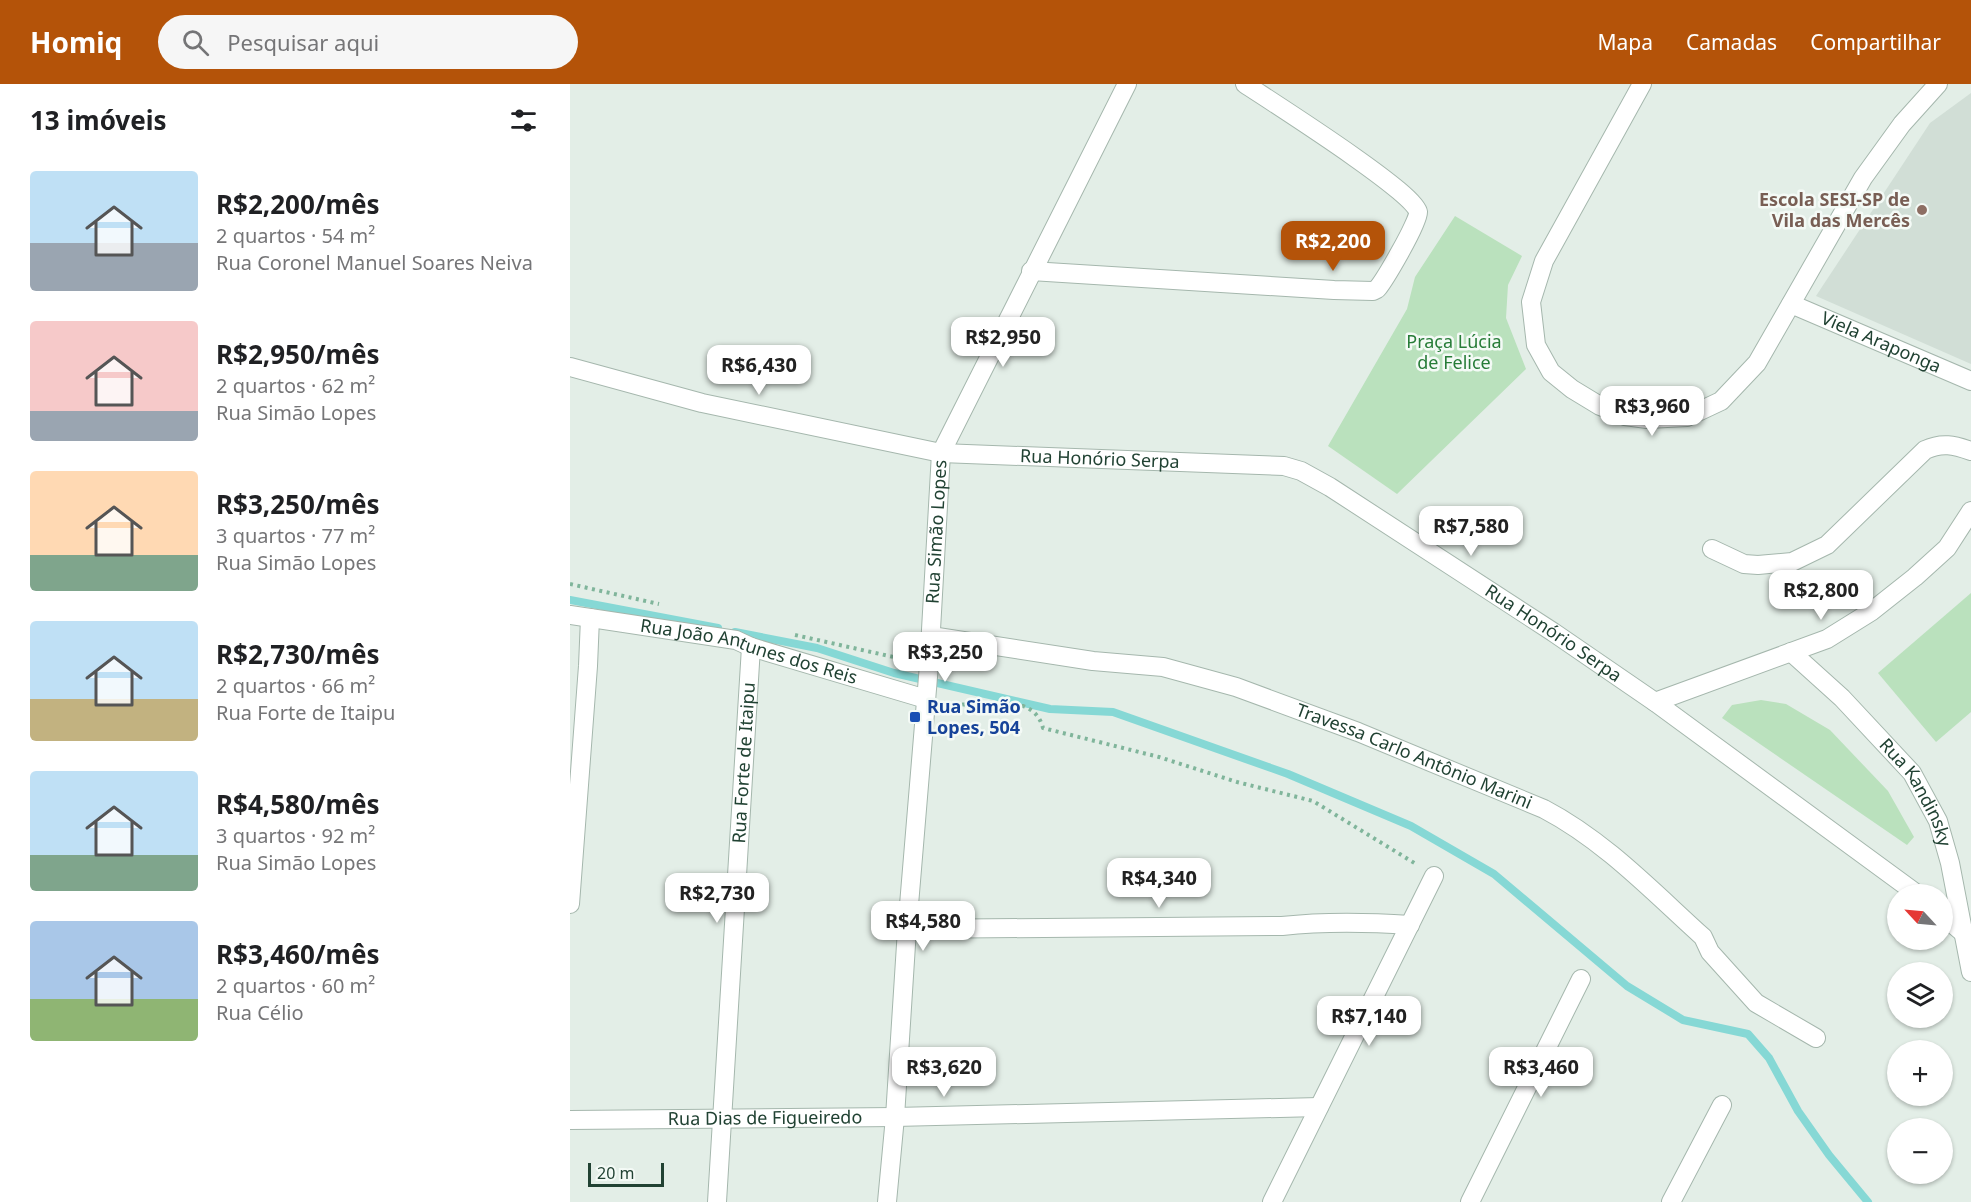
<!DOCTYPE html>
<html lang="pt">
<meta charset="utf-8">
<style>
body{margin:0;font-family:"Noto Sans",sans-serif;background:#f6f6f6;color:#202124;height:100vh;display:flex;flex-direction:column;font-size:22px;white-space:nowrap}
*{box-sizing:border-box;margin:0}
p{font-size:20px;color:#757577}
.icon{flex:none;width:33px;height:33px;fill:none;stroke:currentColor;stroke-width:2;stroke-linecap:round;stroke-linejoin:round}
.map{position:relative;flex:1;overflow:hidden}
.drawer{display:flex;flex-direction:column;background:#fff;width:570px}
.drawer>*{flex:none}
.needle{width:39px;rotate:296deg}
.fabs{position:absolute;left:1317px;top:800px;display:grid;gap:12px}
.fabs a{display:grid;place-items:center;width:66px;height:66px;border-radius:50%;background:#fff;box-shadow:0 2px 4px #0004;font-size:30px}
.scale{position:absolute;left:18px;bottom:15px;width:76px;box-sizing:border-box;padding-left:6px;border:3px solid #214233;border-top:0;font-size:16px;line-height:21px;white-space:nowrap;color:#214233;-webkit-text-stroke:4px #f4faf6;paint-order:stroke}
.price{position:absolute;translate:-50% -51px;padding:0 14px;border-radius:12px;background:#fff;color:#222;font-size:20px;line-height:39px;filter:drop-shadow(0 2px 3px #0008)}
.price::after{content:'';position:absolute;left:50%;top:36px;width:18px;height:14px;margin-left:-9px;background:inherit;clip-path:polygon(0 0,100% 0,50% 100%)}
.price.current{background:#b45309;color:#fff}
ul{padding:0;list-style:none}
li{display:flex;align-items:center;gap:18px;height:150px;padding:0 30px}
li span{display:grid;place-items:center;flex:none;width:168px;height:120px;border-radius:6px;color:#555}
li>.icon{margin-inline-start:auto}
span .icon{width:72px;height:72px;fill:#fffc;stroke-width:1}
li b{font-size:26px}
h2{display:flex;justify-content:space-between;align-items:center;height:72px;padding:0 30px;font-size:26px}
header{display:flex;align-items:center;gap:36px;box-sizing:border-box;height:84px;padding:0 30px;background:#b45309;color:#fff}
header strong{font-size:28px}
nav{display:flex;gap:33px;margin-inline-start:auto;font-size:21px}
.search{width:420px;height:54px;background:#f6f6f6;display:flex;align-items:center;gap:15px;box-sizing:border-box;padding:0 21px;border-radius:33px;color:#757577;font-size:22px}
main{display:flex;flex:1;min-height:0}
.map>svg:first-child{display:block}
.built{fill:#d1ded6}
.green{fill:#bae1bd}
.lines{fill:none;stroke-linecap:round;stroke-linejoin:round}
.stream{stroke:#86d8d5;stroke-width:8}
.minor-casing{stroke:#a5b7ad;stroke-width:20}
.path{stroke:#80b59b;stroke-width:4;stroke-dasharray:3 4.5;stroke-linecap:butt}
.minor{stroke:#fff;stroke-width:18}
.education-dot{fill:#8d6e63;stroke:#f4faf6;stroke-width:2}
.transit-dot{fill:#1a4fb4;stroke:#f4faf6;stroke-width:2}
.labels{text-anchor:middle;stroke-width:5;stroke-linejoin:round;paint-order:stroke}
.education-label{font-size:18px;font-weight:bold;fill:#785e54;stroke:#f4faf6;text-anchor:end}
.park-label{font-size:18px;fill:#277c38;stroke:#f4faf6}
.street-label{font-size:18px;fill:#214233;stroke:#f4faf6}
.transit-label{font-size:18px;font-weight:bold;fill:#164399;stroke:#f4faf6;text-anchor:start}
</style>
<header>
<strong>Homiq</strong>
<div class="search"><svg class="icon" aria-label="search" viewBox="0 0 24 24"><circle cx="10" cy="10" r="6"/><path d="M15 15l6 6"/></svg>Pesquisar aqui</div>
<nav><a>Mapa</a><a>Camadas</a><a>Compartilhar</a></nav>
</header>
<main>
<section class="drawer">
<h2>13 imóveis<svg class="icon" aria-label="filters" viewBox="0 0 24 24"><path d="M4 7h16M4 17h16"/><circle cx="9" cy="7" r="2"/><circle cx="15" cy="17" r="2"/></svg></h2>
<ul>
<li><span style="background:linear-gradient(#bfe0f5 60%,#9aa5b1 0)"><svg class="icon" aria-label="home" viewBox="0 0 24 24"><path d="M3 11l9-7 9 7M6 9v11h12V9"/></svg></span><div><b>R$2,200/mês</b><p>2 quartos · 54 m²</p><p>Rua Coronel Manuel Soares Neiva</p></div></li>
<li><span style="background:linear-gradient(#f6c9c9 75%,#9aa5b1 0)"><svg class="icon" aria-label="home" viewBox="0 0 24 24"><path d="M3 11l9-7 9 7M6 9v11h12V9"/></svg></span><div><b>R$2,950/mês</b><p>2 quartos · 62 m²</p><p>Rua Simão Lopes</p></div></li>
<li><span style="background:linear-gradient(#ffd9b3 70%,#7fa58c 0)"><svg class="icon" aria-label="home" viewBox="0 0 24 24"><path d="M3 11l9-7 9 7M6 9v11h12V9"/></svg></span><div><b>R$3,250/mês</b><p>3 quartos · 77 m²</p><p>Rua Simão Lopes</p></div></li>
<li><span style="background:linear-gradient(#bfe0f5 65%,#c2b280 0)"><svg class="icon" aria-label="home" viewBox="0 0 24 24"><path d="M3 11l9-7 9 7M6 9v11h12V9"/></svg></span><div><b>R$2,730/mês</b><p>2 quartos · 66 m²</p><p>Rua Forte de Itaipu</p></div></li>
<li><span style="background:linear-gradient(#bfe0f5 70%,#7fa58c 0)"><svg class="icon" aria-label="home" viewBox="0 0 24 24"><path d="M3 11l9-7 9 7M6 9v11h12V9"/></svg></span><div><b>R$4,580/mês</b><p>3 quartos · 92 m²</p><p>Rua Simão Lopes</p></div></li>
<li><span style="background:linear-gradient(#a9c7e8 65%,#8fb573 0)"><svg class="icon" aria-label="home" viewBox="0 0 24 24"><path d="M3 11l9-7 9 7M6 9v11h12V9"/></svg></span><div><b>R$3,460/mês</b><p>2 quartos · 60 m²</p><p>Rua Célio</p></div></li>
</ul>
</section>
<div class="map">
<svg width="1401" height="1118" viewBox="0 0 1401 1118">
<rect width="100%" height="100%" fill="#e3eee7"/>
<polygon class="built" points="1401,9 1401,280 1246,212 1360,39"/>
<g class="green">
<polygon points="885,132 952,172 938,201 936,234 956,285 827,410 758,362 837,225 845,193"/>
<polygon points="1401,509 1401,628 1366,658 1308,589"/>
<polygon points="1191,616 1216,620 1260,646 1318,707 1344,753 1337,761 1152,634 1162,621"/>
</g>
<g class="lines">
<g class="stream">
<polyline points="0,516 148,544"/>
<polyline points="165,548 247,564 324,589 480,625 543,628 718,690 841,742 924,790 1057,902 1113,936 1178,950 1199,974 1228,1027 1259,1071 1298,1118"/>
</g>
<defs>
<g id="minor">
<polyline points="1072,0 974,177 961,218 966,261 981,288 1002,305 1030,322 1055,332 1077,335 1117,333 1151,317 1187,279 1293,94 1332,40 1368,0"/>
<path d="M461,187L764,206L803,207L807,205C814,197 849,138 848,128C846,109 699,16 675,0"/>
<path id="s1" d="M1221,220L1401,297"/>
<path id="s2" d="M0,283L132,319L371,369L714,382L731,387L760,403L983,548L1085,618L1347,810"/>
<path d="M1142,465L1174,480L1188,481L1222,478L1257,461L1355,366C1372,358 1384,361 1401,367"/>
<path id="s3" d="M0,531L166,556L181,563L356,615"/>
<path id="s4" d="M361,552L523,577L593,583L666,603L788,648L974,725C1035,757 1083,808 1133,853L1140,868L1186,919L1246,954"/>
<path id="s5" d="M1221,568L1272,614L1342,689L1368,737L1380,779L1401,888"/>
<polyline points="1085,618 1257,555 1302,527 1345,493 1377,464 1401,427"/>
<polyline points="0,820 18,582 20,534"/>
<polyline points="1372,831 1392,848"/>
<path d="M337,845L712,842C756,837 797,838 840,841"/>
<path id="s6" d="M0,1036L325,1033L749,1023"/>
<path id="s7" d="M147,1118L181,563"/>
<path id="s8" d="M317,1118L325,1033L337,845L359,581L371,369L557,0"/>
<polyline points="702,1118 864,792"/>
<polyline points="900,1118 1011,895"/>
<polyline points="1101,1118 1152,1021"/>
</g>
</defs>
<use href="#minor" class="minor-casing"/>
<g class="path">
<polyline points="0,500 89,520"/>
<polyline points="225,551 337,576"/>
<path d="M377,620L453,622C464,626 470,633 473,644L589,673L667,698L743,717L846,780"/>
</g>
<use href="#minor" class="minor"/>
</g>
<circle class="education-dot" cx="1352" cy="126" r="6"/>
<rect class="transit-dot" x="339" y="627" width="12" height="12" rx="3"/>
<g class="labels">
<g class="education-label">
<text x="1340" y="122">Escola SESI-SP de<tspan x="1340" dy="21">Vila das Mercês</tspan></text>
</g>
<g class="park-label">
<text x="884" y="264">Praça Lúcia<tspan x="884" dy="21">de Felice</tspan></text>
</g>
<g class="street-label">
<text dy="6" stroke="none"><textPath href="#s1" startOffset="98">Viela Araponga</textPath></text>
<text dy="6" stroke="none"><textPath href="#s2" startOffset="540">Rua Honório Serpa</textPath></text>
<text dy="6" stroke="none"><textPath href="#s8" startOffset="672">Rua Simão Lopes</textPath></text>
<text dy="6" stroke="none"><textPath href="#s2" startOffset="1042">Rua Honório Serpa</textPath></text>
<text dy="6" stroke="none"><textPath href="#s3" startOffset="183">Rua João Antunes dos Reis</textPath></text>
<text dy="6" stroke="none"><textPath href="#s4" startOffset="501">Travessa Carlo Antônio Marini</textPath></text>
<text dy="6" stroke="none"><textPath href="#s7" startOffset="440">Rua Forte de Itaipu</textPath></text>
<text dy="6" stroke="none"><textPath href="#s5" startOffset="190">Rua Kandinsky</textPath></text>
<text dy="6" stroke="none"><textPath href="#s6" startOffset="195">Rua Dias de Figueiredo</textPath></text>
</g>
<g class="transit-label">
<text x="357" y="629">Rua Simão<tspan x="357" dy="21">Lopes, 504</tspan></text>
</g>
</g>
</svg>
<div class="fabs">
<a><svg class="needle" viewBox="-14 -14 28 28"><path d="M0-13l5 13h-10z" fill="#e53935"/><path d="M0 13l5-13h-10z" fill="#757577"/></svg></a>
<a><svg class="icon" aria-label="layers" viewBox="0 0 24 24"><path d="M12 4l9 5-9 5-9-5zM3 14l9 5 9-5"/></svg></a>
<a>+</a>
<a>−</a>
</div>
<div class="scale">20 m</div>
<b class="price current" style="left:763px;top:188px">R$2,200</b>
<b class="price" style="left:433px;top:284px">R$2,950</b>
<b class="price" style="left:189px;top:312px">R$6,430</b>
<b class="price" style="left:1082px;top:353px">R$3,960</b>
<b class="price" style="left:901px;top:473px">R$7,580</b>
<b class="price" style="left:1251px;top:537px">R$2,800</b>
<b class="price" style="left:375px;top:599px">R$3,250</b>
<b class="price" style="left:589px;top:825px">R$4,340</b>
<b class="price" style="left:147px;top:840px">R$2,730</b>
<b class="price" style="left:353px;top:868px">R$4,580</b>
<b class="price" style="left:799px;top:963px">R$7,140</b>
<b class="price" style="left:374px;top:1014px">R$3,620</b>
<b class="price" style="left:971px;top:1014px">R$3,460</b>
</div>
</main>
